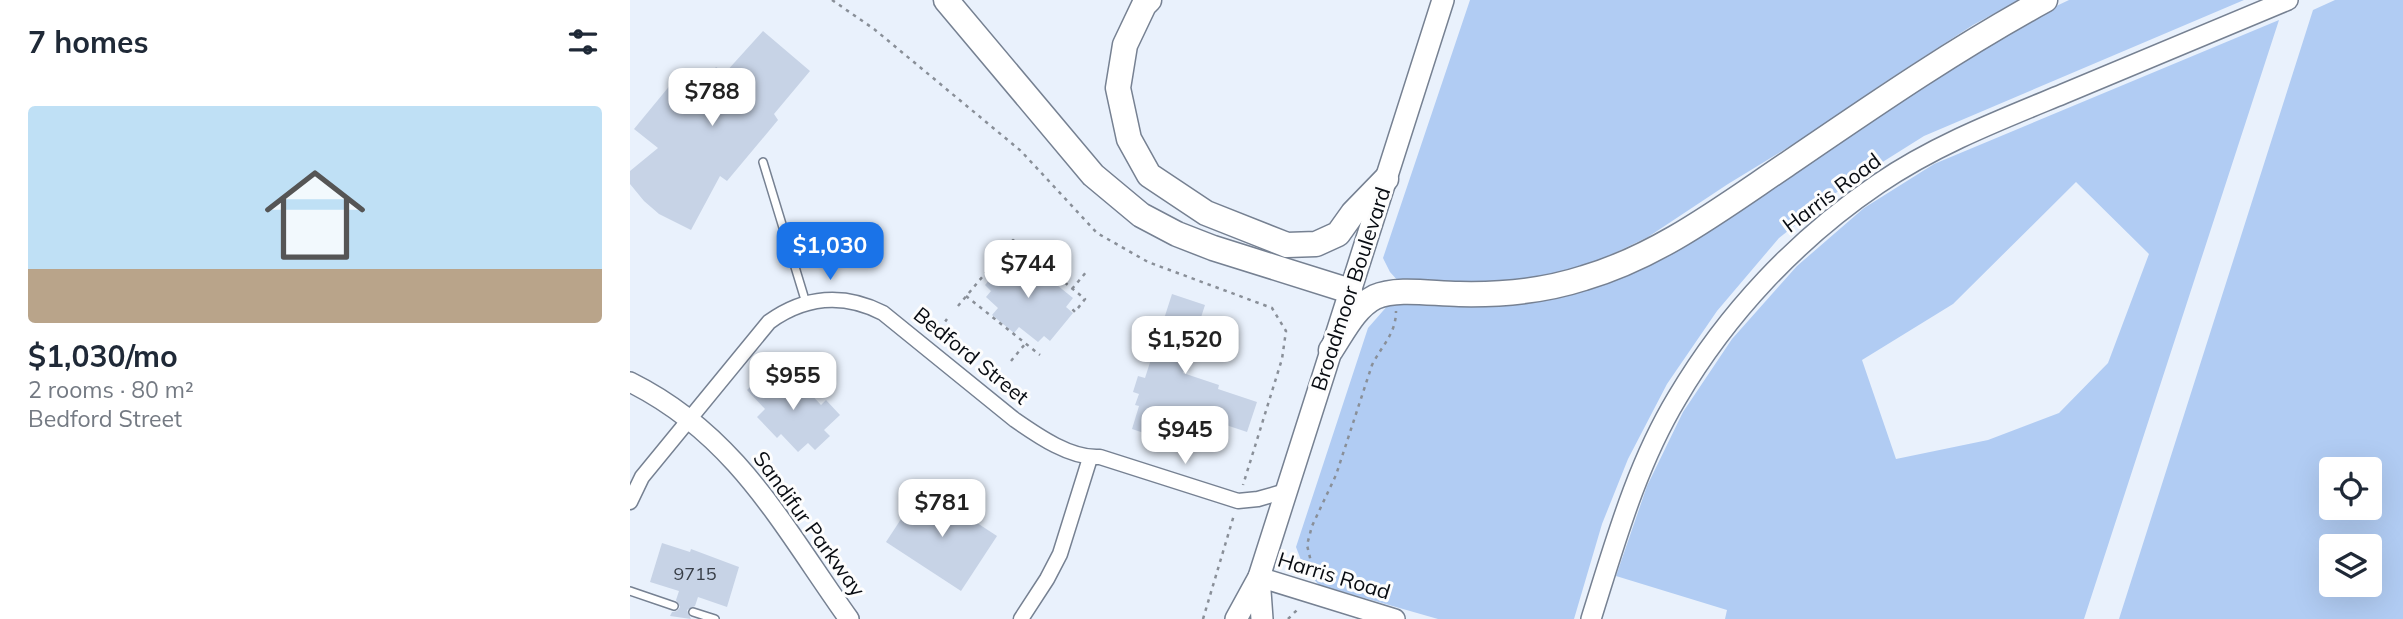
<!DOCTYPE html>
<meta charset="utf-8">
<style>
body{margin:0;font-family:Mulish,sans-serif;background:#f2f2f3;color:#1f2937;height:100vh;display:flex;flex-direction:column;font-size:26px;white-space:nowrap}
*{box-sizing:border-box;margin:0}
p{font-size:23px;color:#747a83}
.icon{flex:none;width:38px;height:38px;fill:none;stroke:currentColor;stroke-width:2;stroke-linecap:round;stroke-linejoin:round}
.map{position:relative;flex:1;overflow:hidden}
.sheet{display:flex;flex-direction:column;background:#fff;width:630px}
.sheet>*{flex:none}
.fabs{position:absolute;left:1689px;top:457px;display:grid;gap:14px}
.fabs a{display:grid;place-items:center;width:63px;height:63px;border-radius:7px;background:#fff;box-shadow:0 7px 28px #0002;font-size:35px}
.price{position:absolute;translate:-50% -60px;padding:0 16px;border-radius:14px;background:#fff;color:#222;font-size:23px;line-height:46px;filter:drop-shadow(0 2px 4px #0008)}
.price::after{content:'';position:absolute;left:50%;top:42px;width:21px;height:16px;margin-left:-10px;background:inherit;clip-path:polygon(0 0,100% 0,50% 100%)}
.price.selected{background:#1a73e8;color:#fff}
ul{padding:0;list-style:none}
li{display:grid;align-content:center;gap:14px;height:371px;padding:0 28px}
li span{display:grid;place-items:center;height:217px;border-radius:7px;color:#555}
li>.icon{margin-inline-start:auto}
span .icon{width:126px;height:126px;fill:#fffc;stroke-width:1}
li b{font-size:30px}
h2{display:flex;justify-content:space-between;align-items:center;height:84px;padding:0 28px;font-size:30px}
main{display:flex;flex:1;min-height:0}
.map>svg:first-child{display:block}
.green{fill:#b1ccf3;fill-rule:evenodd}
.building{fill:#c7d3e6}
.lines{fill:none;stroke-linecap:round;stroke-linejoin:round}
.lane-casing{stroke:#768192;stroke-width:10}
.street-casing{stroke:#768192;stroke-width:17}
.secondary-casing{stroke:#768192;stroke-width:22}
.primary-casing{stroke:#768192;stroke-width:24}
.highway-casing{stroke:#768192;stroke-width:27}
.path{stroke:#898f98;stroke-width:2.5;stroke-dasharray:3.5 5;stroke-linecap:butt}
.lane{stroke:#fff;stroke-width:7}
.street{stroke:#fff;stroke-width:14}
.secondary{stroke:#fff;stroke-width:19}
.primary{stroke:#fff;stroke-width:21}
.highway{stroke:#fff;stroke-width:24}
.labels{text-anchor:middle;stroke-width:6;stroke-linejoin:round;paint-order:stroke}
.number-label{font-size:18px;fill:#383e47}
.street-label{font-size:21px;fill:#080c12;stroke:#fdfdfd}
</style>
<main>
<section class="sheet">
<h2>7 homes<svg class="icon" aria-label="filters" viewBox="0 0 24 24"><path d="M4 7h16M4 17h16"/><circle cx="9" cy="7" r="2"/><circle cx="15" cy="17" r="2"/></svg></h2>
<ul>
<li><span style="background:linear-gradient(#bfe0f5 75%,#b9a48a 0)"><svg class="icon" aria-label="home" viewBox="0 0 24 24"><path d="M3 11l9-7 9 7M6 9v11h12V9"/></svg></span><div><b>$1,030/mo</b><p>2 rooms · 80 m²</p><p>Bedford Street</p></div></li>
</ul>
</section>
<div class="map">
<svg width="1773" height="619" viewBox="0 0 1773 619">
<rect width="100%" height="100%" fill="#e9f1fc"/>
<g class="green">
<polygon points="840,0 1389,0 1343,25 1255,82 1183,132 1098,184 1018,237 974,258 926,274 879,284 769,282 760,272 753,258"/>
<polygon points="1439,0 1614,0 1294,136 1216,185 1149,238 1087,311 1037,384 998,459 972,524 944,619 808,619 689,585 674,568 666,547 738,328 759,304 852,307 920,298 1388,24"/>
<path d="M1705,0H1773V619H1489L1683,10ZM1740,469V508H1701V469ZM1740,546V584H1701V546Z"/>
<path d="M1649,20L1454,619H1095L1097,610L986,576L1017,486L1053,412L1102,339L1167,266L1234,208L1304,164ZM1446,182L1519,254L1478,363L1429,413L1358,440L1266,459L1232,360L1323,304Z"/>
</g>
<g class="building">
<polygon points="133,31 180,71 144,114 148,120 97,181 90,176 61,230 29,214 14,201 0,184 0,171 28,148 4,129 51,72 70,87 86,67 95,73"/>
<polygon points="390,255 443,298 436,307 443,313 420,341 414,336 408,342 389,327 384,333 362,315 368,308 356,297 361,291 355,285 376,260 382,265"/>
<polygon points="542,294 575,305 553,373 589,385 588,389 627,402 617,432 539,406 535,416 521,412 514,433 502,429 509,406 505,405 509,394 503,392 508,376 515,378"/>
<polygon points="137,371 151,386 163,375 191,405 196,400 210,415 194,430 200,436 185,450 178,443 168,452 151,434 147,438 127,417 135,409 117,390"/>
<polygon points="292,487 367,536 331,591 256,542"/>
<polygon points="32,543 60,552 61,549 109,567 97,607 68,597 65,606 57,610 61,619 40,616 42,612 47,611 50,607 46,600 49,591 20,582"/>
</g>
<g class="lines">
<defs>
<g id="lane">
<polyline points="133,162 176,303"/>
<polyline points="0,591 44,606"/>
<polyline points="63,612 85,619"/>
</g>
<g id="street">
<path d="M0,502L12,477L139,322C175,296 214,293 253,313L385,420C408,436 441,459 470,457L608,501L628,499L656,491"/>
<polyline points="391,619 417,579 430,554 460,458"/>
</g>
<g id="secondary">
<path d="M0,382C107,435 153,527 219,619"/>
<polyline points="629,577 765,619"/>
<path d="M961,619C985,543 1006,466 1047,398C1097,313 1167,239 1248,184C1305,145 1370,120 1433,94C1508,62 1583,31 1658,0"/>
</g>
<g id="primary">
<polyline points="629,577 632,619"/>
<polyline points="606,619 629,577 813,0"/>
</g>
<g id="highway">
<polyline points="316,0 463,175 511,215 547,234 583,248 720,291"/>
<polyline points="519,0 514,5 495,45 488,88 499,139 519,175 576,213 657,245 686,244 708,234 723,213 756,179"/>
<path d="M701,350C713,332 725,307 745,297C767,287 804,294 829,294C871,295 914,291 954,278C1029,256 1092,208 1156,165C1241,107 1325,49 1415,0"/>
</g>
</defs>
<use href="#lane" class="lane-casing"/>
<use href="#street" class="street-casing"/>
<use href="#secondary" class="secondary-casing"/>
<use href="#primary" class="primary-casing"/>
<use href="#highway" class="highway-casing"/>
<g class="path">
<polyline points="202,0 244,29 391,151 467,233 518,262 642,308 656,331 652,359 613,485"/>
<polyline points="442,289 457,271"/>
<polyline points="336,296 410,355"/>
<polyline points="328,306 383,240 455,299 445,312 439,306"/>
<polyline points="305,335 317,319"/>
<polyline points="381,361 395,344"/>
<path d="M681,575L682,566L677,545L682,526L706,475L742,365C752,345 766,334 766,311"/>
<polyline points="573,619 604,515"/>
<polyline points="658,619 670,607"/>
</g>
<use href="#lane" class="lane"/>
<use href="#street" class="street"/>
<use href="#secondary" class="secondary"/>
<use href="#primary" class="primary"/>
<use href="#highway" class="highway"/>
</g>
<g class="labels">
<g class="number-label">
<text x="65" y="580">9715</text>
</g>
<g class="street-label">
<text transform="translate(1202 193) rotate(-37)" y="7">Harris Road</text>
<text transform="translate(721 289) rotate(-72)" y="7">Broadmoor Boulevard</text>
<text transform="translate(341 356) rotate(39)" y="7">Bedford Street</text>
<text transform="translate(179 524) rotate(54)" y="7">Sandifur Parkway</text>
<text transform="translate(704 576) rotate(17)" y="7">Harris Road</text>
</g>
</g>
</svg>
<div class="fabs">
<a><svg class="icon" aria-label="locate" viewBox="0 0 24 24"><circle cx="12" cy="12" r="6"/><path d="M12 2v4M12 18v4M2 12h4M18 12h4"/></svg></a>
<a><svg class="icon" aria-label="layers" viewBox="0 0 24 24"><path d="M12 4l9 5-9 5-9-5zM3 14l9 5 9-5"/></svg></a>
</div>
<b class="price" style="left:82px;top:128px">$788</b>
<b class="price selected" style="left:200px;top:282px">$1,030</b>
<b class="price" style="left:398px;top:300px">$744</b>
<b class="price" style="left:555px;top:376px">$1,520</b>
<b class="price" style="left:163px;top:412px">$955</b>
<b class="price" style="left:555px;top:466px">$945</b>
<b class="price" style="left:312px;top:539px">$781</b>
</div>
</main>
